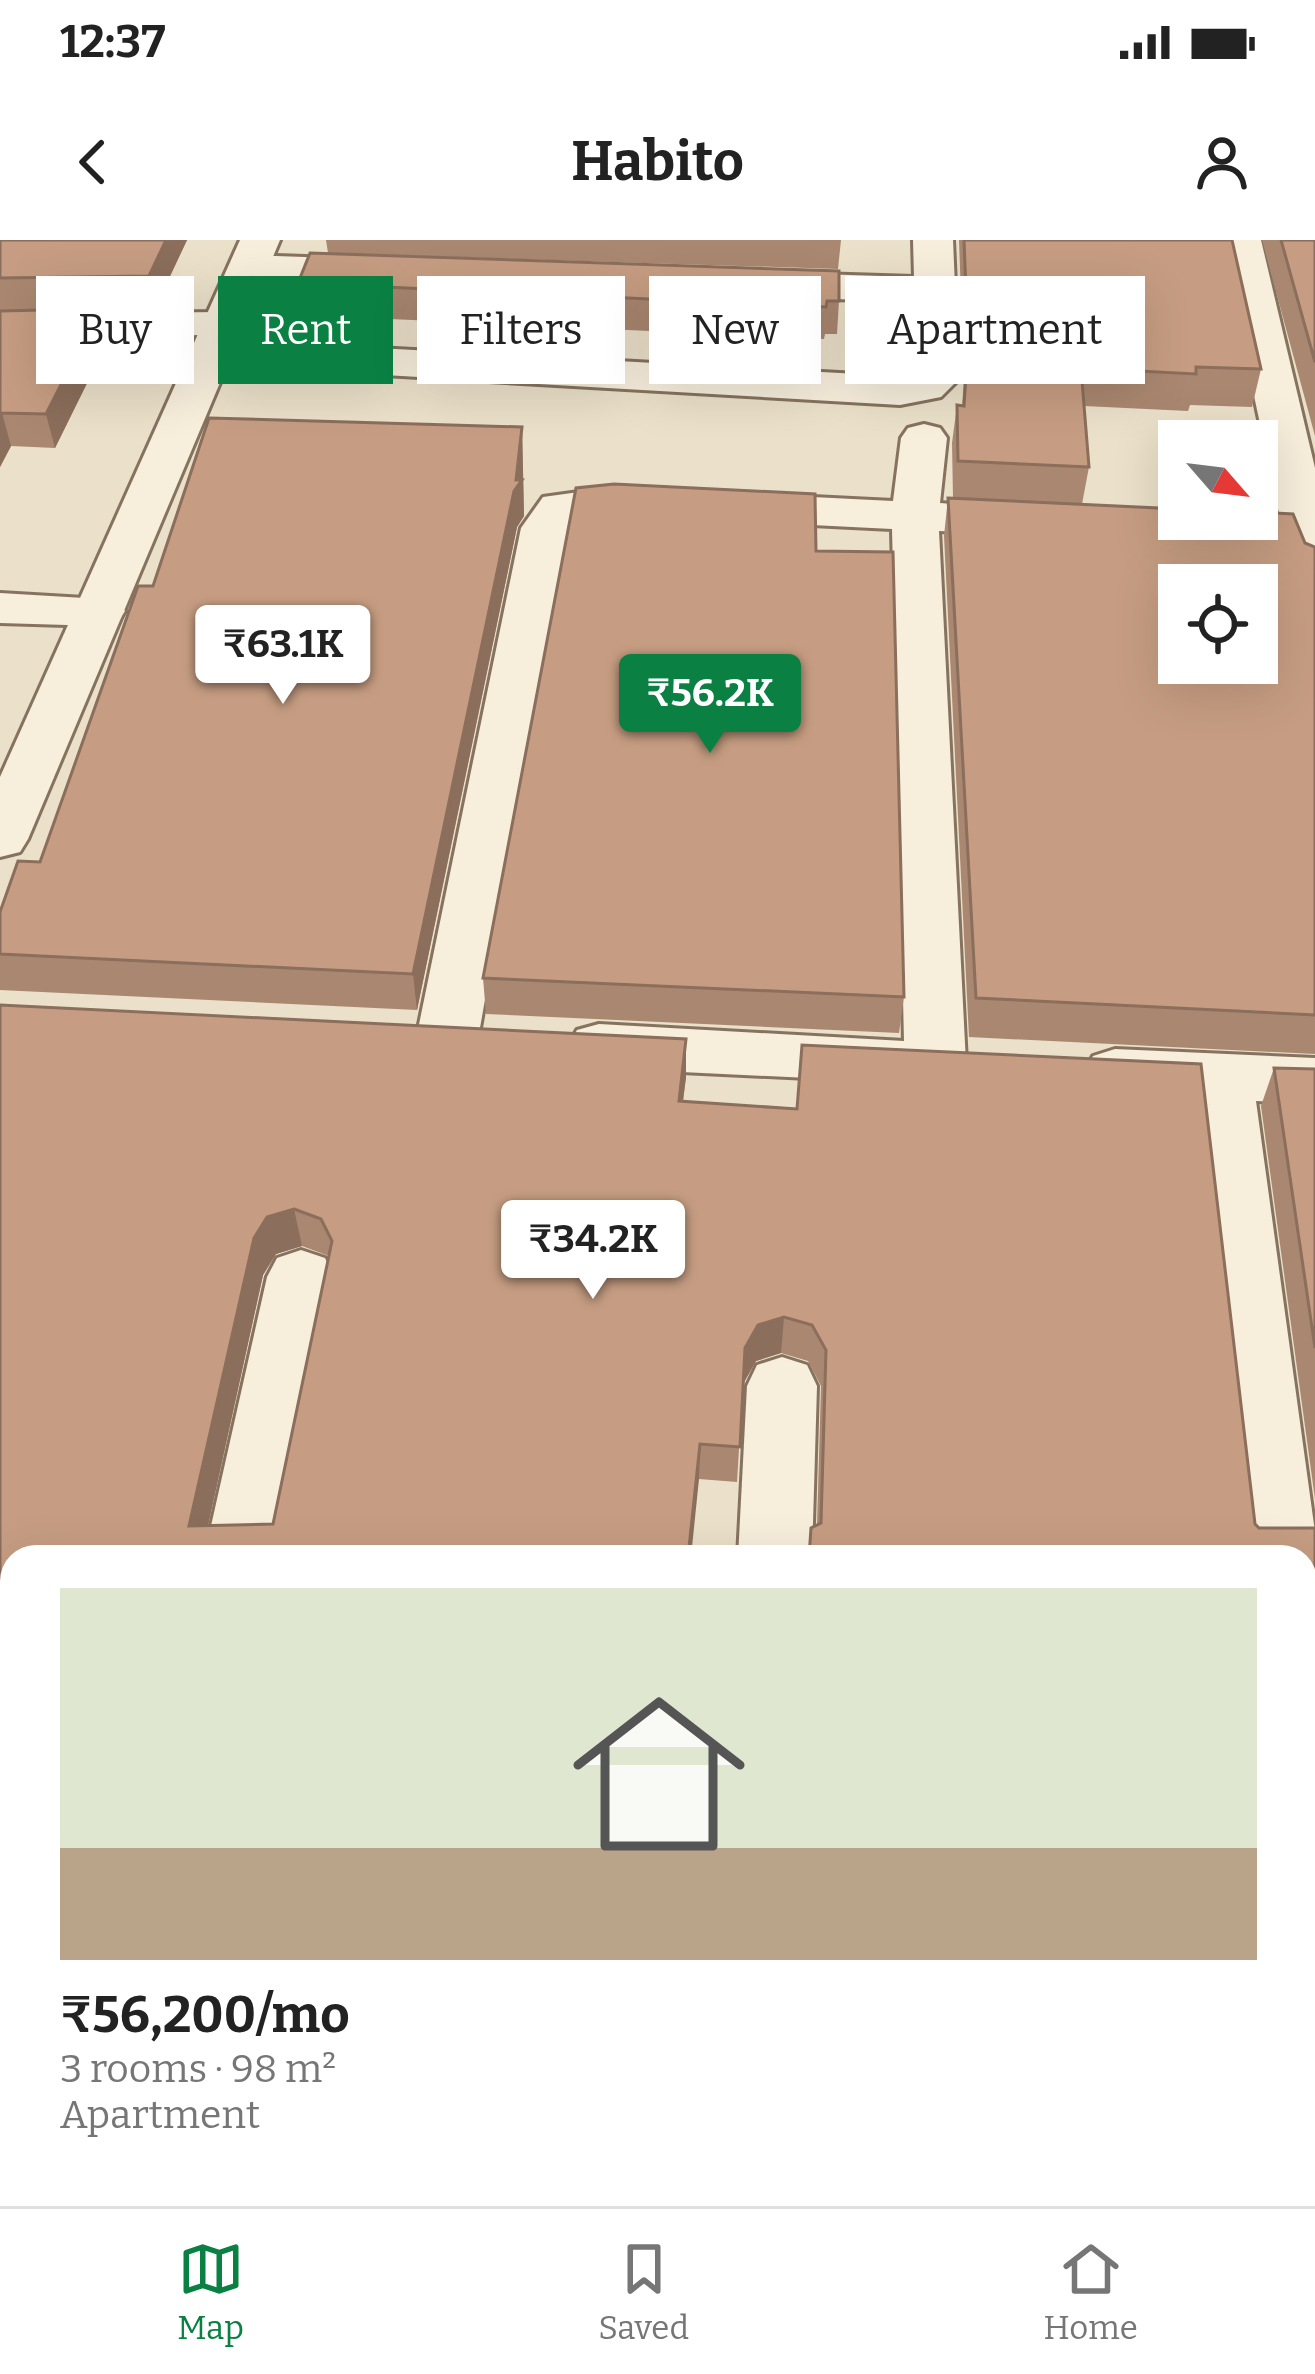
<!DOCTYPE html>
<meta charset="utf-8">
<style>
body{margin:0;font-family:Bitter,serif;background:#f6f6f6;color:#222;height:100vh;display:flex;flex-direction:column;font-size:45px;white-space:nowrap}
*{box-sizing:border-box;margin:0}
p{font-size:39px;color:#767676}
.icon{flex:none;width:66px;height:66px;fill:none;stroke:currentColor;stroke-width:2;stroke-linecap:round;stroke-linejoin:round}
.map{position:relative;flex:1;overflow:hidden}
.side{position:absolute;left:0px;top:1305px;width:1317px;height:663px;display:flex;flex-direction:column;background:#fff;border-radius:36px 36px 0 0;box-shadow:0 12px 48px #0002}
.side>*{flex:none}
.guide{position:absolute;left:36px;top:36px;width:1245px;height:108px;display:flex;gap:24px}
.needle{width:78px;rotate:118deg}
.buttons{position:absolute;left:1158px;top:180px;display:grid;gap:24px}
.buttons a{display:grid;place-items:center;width:120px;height:120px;border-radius:0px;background:#fff;box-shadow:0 12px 48px #0002;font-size:60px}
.price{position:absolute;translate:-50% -102px;padding:0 27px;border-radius:12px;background:#fff;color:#222;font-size:39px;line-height:78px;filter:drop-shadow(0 3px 6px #0008)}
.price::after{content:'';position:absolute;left:50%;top:72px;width:36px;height:27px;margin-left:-18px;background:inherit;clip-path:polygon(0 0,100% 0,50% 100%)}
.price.active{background:#0b8043;color:#fff}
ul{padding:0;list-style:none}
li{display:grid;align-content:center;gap:24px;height:636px;padding:0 60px}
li+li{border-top:3px solid #e0e0e0}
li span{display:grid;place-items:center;height:372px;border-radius:0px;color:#555}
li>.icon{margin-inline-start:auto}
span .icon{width:216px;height:216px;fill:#fffc;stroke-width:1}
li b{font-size:51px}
.chip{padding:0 42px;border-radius:0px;background:#fff;box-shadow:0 12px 48px #0002;font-size:42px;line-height:108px}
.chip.active{background:#0b8043;color:#fff}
.status{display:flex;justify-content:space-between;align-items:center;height:84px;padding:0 60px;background:#fff;direction:ltr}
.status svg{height:33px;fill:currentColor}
header{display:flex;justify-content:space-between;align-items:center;height:156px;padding:0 60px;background:#fff;font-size:54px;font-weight:700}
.tabs{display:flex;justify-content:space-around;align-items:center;height:168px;border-top:3px solid #e0e0e0;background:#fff;font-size:33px;color:#767676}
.tabs a{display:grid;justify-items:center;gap:6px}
.tabs .active{color:#0b8043}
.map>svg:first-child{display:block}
.green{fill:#c5c99d}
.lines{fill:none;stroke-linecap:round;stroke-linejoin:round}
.minor-casing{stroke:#86735f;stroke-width:6}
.tertiary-casing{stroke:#86735f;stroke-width:6}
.minor{fill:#f7eedc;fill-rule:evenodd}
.tertiary{fill:#f7eedc;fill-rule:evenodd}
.wall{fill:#aa8770;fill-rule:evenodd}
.shaded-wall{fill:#8b6e5b}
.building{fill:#c69d82;stroke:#8b6e5b;stroke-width:3;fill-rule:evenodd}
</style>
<div class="status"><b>12:37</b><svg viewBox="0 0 49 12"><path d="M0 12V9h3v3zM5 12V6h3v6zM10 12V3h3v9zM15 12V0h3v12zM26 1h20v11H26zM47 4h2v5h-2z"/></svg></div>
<header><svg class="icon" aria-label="back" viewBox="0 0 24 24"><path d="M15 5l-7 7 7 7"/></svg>Habito<svg class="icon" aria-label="person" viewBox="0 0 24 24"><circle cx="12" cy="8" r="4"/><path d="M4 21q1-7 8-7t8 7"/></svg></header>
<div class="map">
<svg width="1315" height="1966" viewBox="0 0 1315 1966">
<rect width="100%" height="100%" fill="#ebe0c9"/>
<polygon class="green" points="1305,1583 1315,1584 1315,1966 95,1966 98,1956 1305,1956"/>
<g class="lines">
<defs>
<g id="minor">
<polygon points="913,0 953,0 959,139 941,157 900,165 212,125 197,121 191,112 197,103 212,99 913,137 914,62 753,56 739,53 733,44 739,35 753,32 914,37"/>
<polygon points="1221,0 1261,0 1315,228 1315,345 1298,340 1291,330"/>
<polygon points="249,15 392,20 406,23 412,32 406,41 392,44 235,36 229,27 235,18"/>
<polygon points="224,72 239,76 245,85 239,94 0,100 0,74"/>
<path d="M924,184L940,188L947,198L940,263L1052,272L1059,282L1052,292L1035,296L939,291L966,823L957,839C931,847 916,835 892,842L599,828L577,822L568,806L577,790L599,784L904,801L892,289L615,275L575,279L569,288L478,799L469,815L447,821L425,815L416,799L521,288L543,257L615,247L893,261L901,198L908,188Z"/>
<polygon points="0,353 118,360 125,371 118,382 100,386 0,383"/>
<polygon points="1115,809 1315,818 1315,864 1256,861 1315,1292 1315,1324 1305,1341 1305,1317 1244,1317 1193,858 1115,855 1093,848 1084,832 1093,816"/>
<polygon points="301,1010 325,1018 335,1037 278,1317 204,1317 267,1037 277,1018"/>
<polygon points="782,1117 807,1125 817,1146 812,1317 738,1317 747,1146 757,1125"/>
<polygon points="1305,1479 1315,1483 1313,1623 1305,1619"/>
<polygon points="0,1873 12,1875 12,1956 35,1956 12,1965 0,1963"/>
<polygon points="52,1956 144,1956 142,1966 50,1966"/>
</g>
<polygon id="tertiary" points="240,0 280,0 28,599 20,612 0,617 0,537"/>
</defs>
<use href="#minor" class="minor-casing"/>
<use href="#tertiary" class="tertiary-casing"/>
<use href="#minor" class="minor"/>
<use href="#tertiary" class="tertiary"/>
</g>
<g class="wall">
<polygon points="0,0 187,0 155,68 133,68 140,101 126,130 94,129 55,208 11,206 0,227"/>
<polygon points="326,0 841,0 838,29 328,13"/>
<polygon points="959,0 1232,0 1261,129 1252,167 1190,165 1188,171 1084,166 1089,227 1082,264 1305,303 1315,307 1315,814 969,797 944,296 948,258 953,258 952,203 957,165 962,166 964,139"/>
<polygon points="1262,0 1315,0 1315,196"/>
<polygon points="298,43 839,61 837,94 825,94 824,99 303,75"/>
<polygon points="522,187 524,276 517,287 417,770 0,750 0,672 40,622 153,346"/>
<polygon points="816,311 904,757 899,793 486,774 483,738"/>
<path d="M0,765L686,837L683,861L1259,1288H1315V1529L1305,1545V1317L817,1285L821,1146L808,1121L781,1113L756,1121L743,1144L737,1242L699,1239L12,1317V1866L0,1865ZM302,1006L329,1016L273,1284L208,1286L263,1035L276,1014Z"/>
<polygon points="1274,828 1315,829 1315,1259 1261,866"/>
</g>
<g class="shaded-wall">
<polygon points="166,0 187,0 155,68 149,36"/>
<polygon points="133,68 140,101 126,130 119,97"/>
<polygon points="86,96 94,129 55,208 46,174"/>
<polygon points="2,173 11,206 0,227 0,177"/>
<polygon points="522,187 524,276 517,287 417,770 413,734 516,240"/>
<polygon points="686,799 686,837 678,899 679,861"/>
<polygon points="294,969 302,1006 276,1014 263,1035 201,1317 189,1286 254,998 267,977"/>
<polygon points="784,1077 781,1113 756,1121 743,1144 745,1108 758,1085"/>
<polygon points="700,1204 699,1239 691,1317 688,1317"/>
</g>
<g class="building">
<polygon points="0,0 166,0 149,36 0,38"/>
<polygon points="964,0 1232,0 1261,129 1196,127 1196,134 1081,128 1089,227 958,221 957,165 964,166 968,102"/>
<polygon points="1281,0 1315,0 1315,122"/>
<polygon points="310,13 839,31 839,61 827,61 826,67 298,43"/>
<polygon points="133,68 119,97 86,96 46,174 2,173 0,177 0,71"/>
<polygon points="209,178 522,187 516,240 522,240 514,251 413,734 0,714 0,672 18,621 40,622 138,346 153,346"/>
<polygon points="614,244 815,254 816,311 893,312 904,757 483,738 576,248"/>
<path d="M948,258L1179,269V279H1257V272L1293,274L1305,303L1315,307V775L976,758ZM1179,345H1257V423H1179Z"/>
<path d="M0,765L686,799L679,861L797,869L802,805L1201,824L1255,1284L1259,1288H1315V1522H1305V1317H809L811,1288L821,1283L826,1110L812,1085L784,1077L758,1085L745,1108L740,1207L700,1204L688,1317H12V1844L0,1843ZM294,969L321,979L332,1001L273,1284L189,1286L254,998L267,977Z"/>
<polygon points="1274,828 1315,829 1315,1108"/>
</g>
</svg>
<div class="buttons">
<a><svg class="needle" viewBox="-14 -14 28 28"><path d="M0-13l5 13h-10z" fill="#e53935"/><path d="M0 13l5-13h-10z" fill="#767676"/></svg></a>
<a><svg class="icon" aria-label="locate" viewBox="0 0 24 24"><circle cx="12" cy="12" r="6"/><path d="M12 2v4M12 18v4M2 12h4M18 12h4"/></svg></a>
</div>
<b class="price" style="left:283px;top:467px">₹63.1K</b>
<b class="price active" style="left:710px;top:516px">₹56.2K</b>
<b class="price" style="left:593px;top:1062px">₹34.2K</b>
<div class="guide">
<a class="chip">Buy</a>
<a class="chip active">Rent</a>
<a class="chip">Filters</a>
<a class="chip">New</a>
<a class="chip">Apartment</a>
</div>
<section class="side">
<ul>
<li><span style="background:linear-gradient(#dfe7d0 70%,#b9a48a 0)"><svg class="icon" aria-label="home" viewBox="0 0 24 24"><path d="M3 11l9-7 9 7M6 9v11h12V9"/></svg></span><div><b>₹56,200/mo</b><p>3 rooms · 98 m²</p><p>Apartment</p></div></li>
</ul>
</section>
</div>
<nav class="tabs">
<a class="active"><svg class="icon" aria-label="map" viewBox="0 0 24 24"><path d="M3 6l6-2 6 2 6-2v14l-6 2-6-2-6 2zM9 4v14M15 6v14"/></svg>Map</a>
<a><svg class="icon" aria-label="saved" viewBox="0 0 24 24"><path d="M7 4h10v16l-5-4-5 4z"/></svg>Saved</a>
<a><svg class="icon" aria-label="home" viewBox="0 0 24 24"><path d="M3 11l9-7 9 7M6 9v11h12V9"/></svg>Home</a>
</nav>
